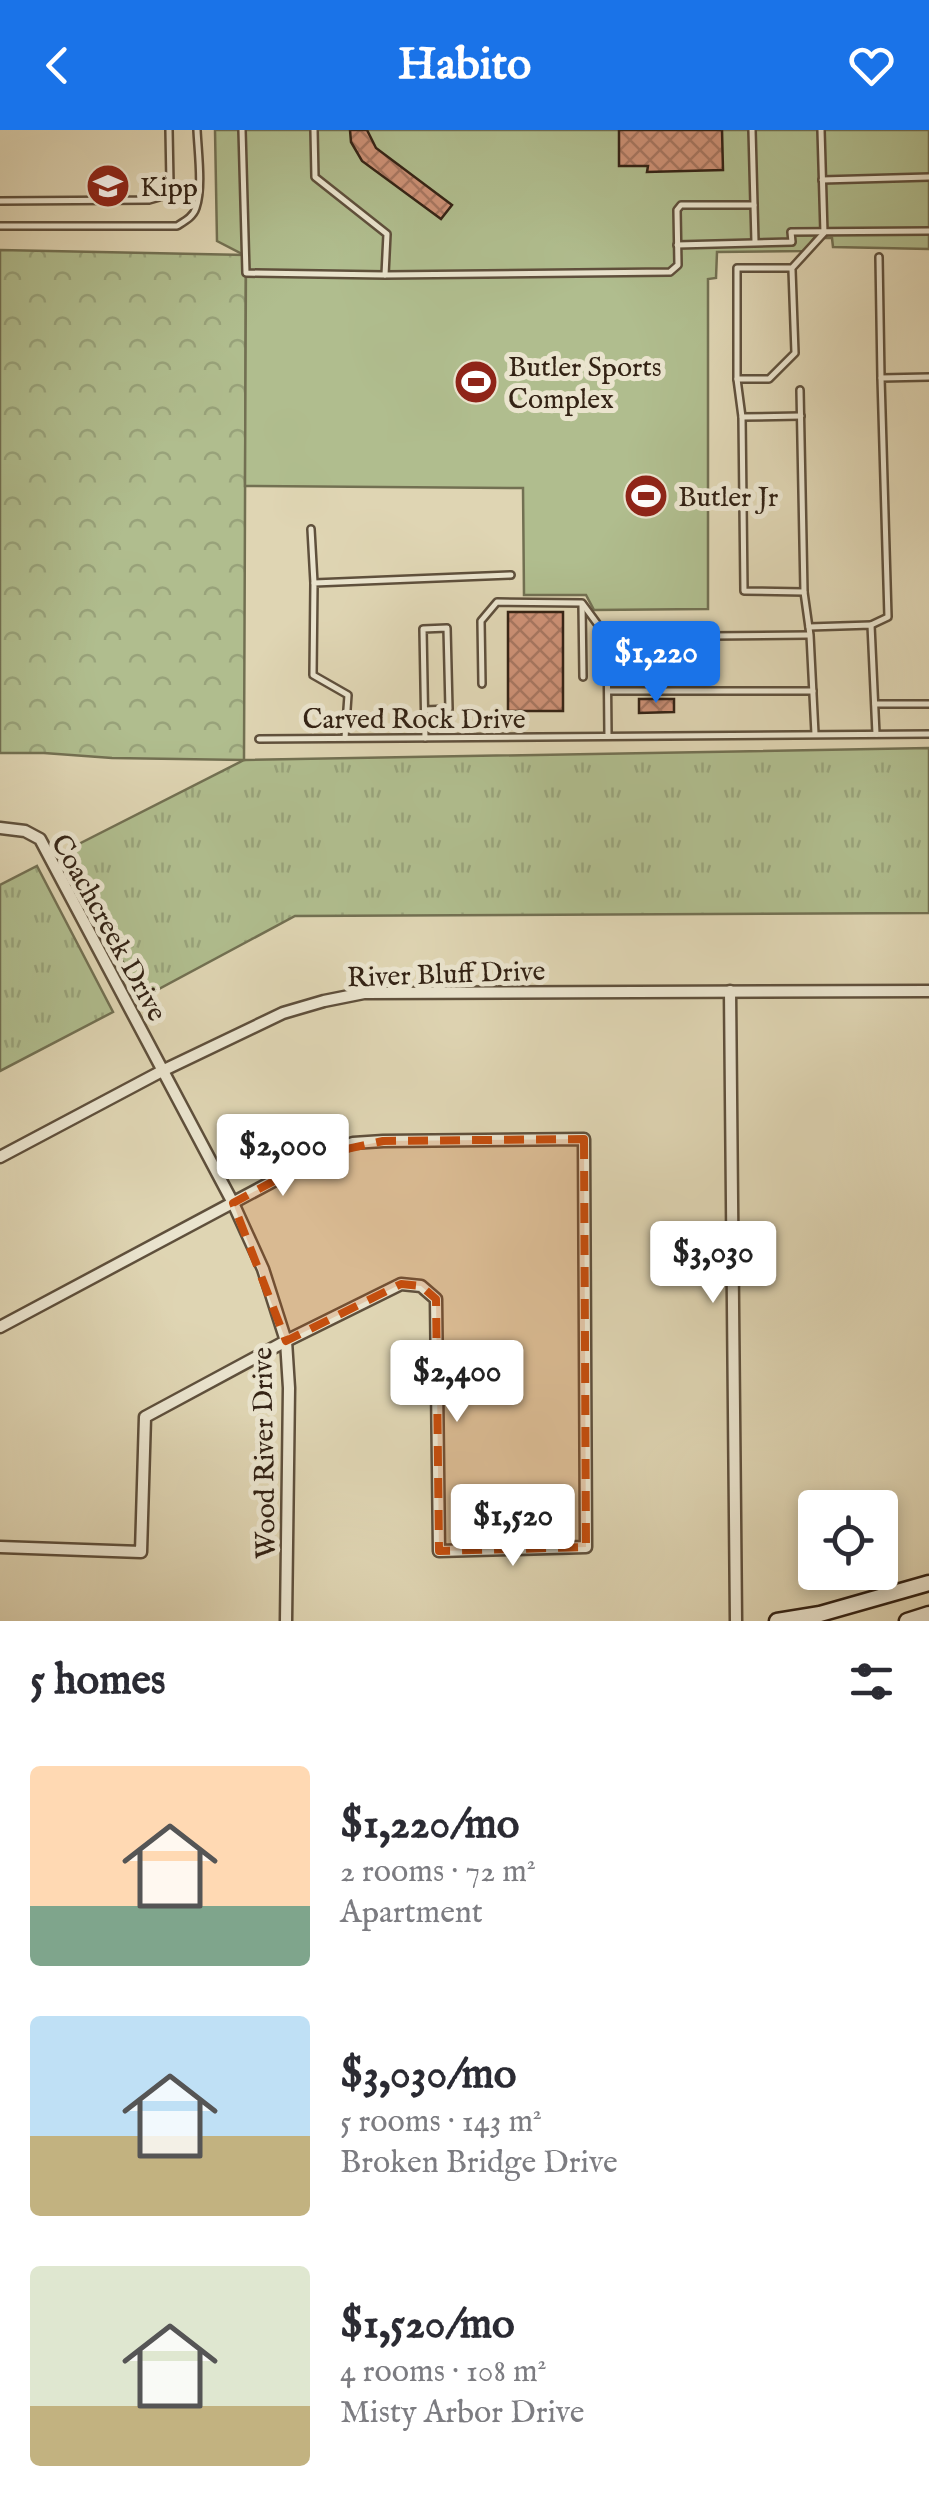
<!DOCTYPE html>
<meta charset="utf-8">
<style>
body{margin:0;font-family:"IM FELL English",serif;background:#f7f7f7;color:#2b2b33;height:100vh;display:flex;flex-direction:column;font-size:38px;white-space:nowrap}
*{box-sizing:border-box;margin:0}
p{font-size:32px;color:#7c7c81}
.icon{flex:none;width:55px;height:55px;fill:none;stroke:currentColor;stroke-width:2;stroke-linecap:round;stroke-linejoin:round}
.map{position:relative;height:1491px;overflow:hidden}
.side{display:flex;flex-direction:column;background:#fff;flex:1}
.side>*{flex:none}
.tools{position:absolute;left:798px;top:1360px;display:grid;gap:20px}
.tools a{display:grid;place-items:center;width:100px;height:100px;border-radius:10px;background:#fff;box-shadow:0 5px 15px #0003;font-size:50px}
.price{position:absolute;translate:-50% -85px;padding:0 22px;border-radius:10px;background:#fff;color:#222;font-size:32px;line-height:65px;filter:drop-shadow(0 2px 5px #0008)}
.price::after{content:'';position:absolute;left:50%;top:60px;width:30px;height:22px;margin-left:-15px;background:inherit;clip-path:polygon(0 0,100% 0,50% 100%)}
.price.current{background:#1a73e8;color:#fff}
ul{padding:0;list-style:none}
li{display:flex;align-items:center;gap:30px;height:250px;padding:0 30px}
li span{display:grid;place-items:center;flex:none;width:280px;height:200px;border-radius:10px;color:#555}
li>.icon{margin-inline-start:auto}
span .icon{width:120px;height:120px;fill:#fffc;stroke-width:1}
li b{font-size:42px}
h2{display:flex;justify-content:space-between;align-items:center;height:120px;padding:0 30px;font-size:42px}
header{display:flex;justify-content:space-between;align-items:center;height:130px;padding:0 30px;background:#1a73e8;color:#fff;font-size:45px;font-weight:700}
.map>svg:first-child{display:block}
.grass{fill:url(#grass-tufts);stroke:#727052;stroke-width:2.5}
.forest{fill:url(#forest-crowns);stroke:#727052;stroke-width:2.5}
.pitch{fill:#b0bd8e;stroke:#727052;stroke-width:2.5}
.building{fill:url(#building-cross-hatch);stroke:#342315;stroke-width:2.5}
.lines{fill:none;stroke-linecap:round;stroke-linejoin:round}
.service-casing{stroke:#5f503c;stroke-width:10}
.minor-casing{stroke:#5f503c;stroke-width:15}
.secondary-casing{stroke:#342315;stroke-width:19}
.service{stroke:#eae4ce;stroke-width:5}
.minor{stroke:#eae4ce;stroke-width:10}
.secondary{stroke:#eae4ce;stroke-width:14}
.marked{fill:#c44e0e;fill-opacity:0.2;stroke:#c44e0e;stroke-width:8;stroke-dasharray:20 12;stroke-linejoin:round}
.labels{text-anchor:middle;stroke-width:10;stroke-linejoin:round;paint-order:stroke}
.poi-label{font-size:28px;fill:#342315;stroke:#eae4ce;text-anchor:start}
.street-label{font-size:28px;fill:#342315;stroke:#eae4ce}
</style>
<header><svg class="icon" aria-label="back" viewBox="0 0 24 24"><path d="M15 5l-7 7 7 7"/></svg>Habito<svg class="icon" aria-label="heart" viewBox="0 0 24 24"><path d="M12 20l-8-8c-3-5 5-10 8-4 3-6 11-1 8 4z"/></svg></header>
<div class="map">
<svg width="929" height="1491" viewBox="0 0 929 1491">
<defs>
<pattern id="grass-tufts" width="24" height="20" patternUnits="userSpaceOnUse" patternTransform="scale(2.5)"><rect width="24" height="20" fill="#b0bd8e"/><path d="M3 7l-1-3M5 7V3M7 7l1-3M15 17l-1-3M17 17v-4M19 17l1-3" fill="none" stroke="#98a27a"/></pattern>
<pattern id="forest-crowns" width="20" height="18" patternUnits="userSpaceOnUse" patternTransform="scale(2.5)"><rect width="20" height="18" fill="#b0bd8e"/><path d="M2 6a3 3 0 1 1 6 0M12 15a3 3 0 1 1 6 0" fill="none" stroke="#98a27a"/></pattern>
<pattern id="building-cross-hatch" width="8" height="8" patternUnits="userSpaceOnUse" patternTransform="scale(2.5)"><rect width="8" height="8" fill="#cd9176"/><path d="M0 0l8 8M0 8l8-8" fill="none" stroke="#a77660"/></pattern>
</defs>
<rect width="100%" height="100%" fill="#dfd5b3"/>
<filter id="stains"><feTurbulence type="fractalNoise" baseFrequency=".002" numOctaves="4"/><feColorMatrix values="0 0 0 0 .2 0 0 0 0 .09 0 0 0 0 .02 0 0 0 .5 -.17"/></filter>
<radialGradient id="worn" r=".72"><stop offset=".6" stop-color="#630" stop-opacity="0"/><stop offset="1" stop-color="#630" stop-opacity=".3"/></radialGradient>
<g class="grass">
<polygon points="929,618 929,783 295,786 142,868 65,721 244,630"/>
<polygon points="37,736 113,882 0,941 0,755"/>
</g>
<polygon class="forest" points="0,120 246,125 244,630 112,628 44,623 0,623"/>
<polygon class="pitch" points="215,0 929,0 929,119 833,117 832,108 814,108 805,121 717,122 716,148 708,149 708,479 594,480 586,465 524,465 523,358 245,356 246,126 217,111"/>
<g class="building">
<polygon points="350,0 367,0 376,18 452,75 441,89 362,31 351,12"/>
<polygon points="619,0 722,0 723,40 647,42 648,36 619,36"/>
<rect x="508" y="482" width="55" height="99"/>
<polygon points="639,569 674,569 674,582 639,583"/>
</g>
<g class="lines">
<defs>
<g id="service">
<polyline points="242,0 246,143 385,145 670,142 678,135 677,80 681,75 754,75 752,0"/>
<polyline points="314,0 315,47 387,104 385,145"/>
<polyline points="822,50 929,47"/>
<polyline points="0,71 149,70 163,66 170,53 169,0"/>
<polyline points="754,75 755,112"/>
<path d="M0,96H177C185,91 193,87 196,78C203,58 198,22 197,0"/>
<polyline points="677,115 792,112 791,102 929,101"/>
<polyline points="879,127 881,248"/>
<polyline points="737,249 769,249 795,223 792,140"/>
<polyline points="800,260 804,462 810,505 815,604"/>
<polyline points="742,287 801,286"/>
<polyline points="311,399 314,453"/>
<polyline points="804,462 744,461 742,287 737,249 737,138 792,138 824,103 821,0"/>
<polyline points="582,475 583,547"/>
<polyline points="871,495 888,487 881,248 929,247"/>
<polyline points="809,497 871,495 876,604"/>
<polyline points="607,507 809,505"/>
<polyline points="482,554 481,491 497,472 582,473 607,507 608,606"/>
<polyline points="608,561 813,561"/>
<polyline points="875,574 929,574"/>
<polyline points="425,580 449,579 447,498 423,499 425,608"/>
<polyline points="345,608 348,565 313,545 314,453 511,445"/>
<polyline points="259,609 929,604"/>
</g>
<g id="minor">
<polyline points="0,698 25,701 40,709 233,1073 263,1139 286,1211 289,1258 286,1491"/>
<polyline points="730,861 736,1491"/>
<polyline points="0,1027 162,941 283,883 324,871 364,863 929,861"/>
<polyline points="0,1197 324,1024 353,1013 383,1011 584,1009 586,1417 439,1421 436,1169 421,1156 401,1154 286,1211 145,1287 141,1422 0,1417"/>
</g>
<g id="secondary">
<polyline points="777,1491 820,1484 929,1453"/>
<polyline points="907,1491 929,1484"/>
</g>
</defs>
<use href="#service" class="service-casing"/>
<use href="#minor" class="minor-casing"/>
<use href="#secondary" class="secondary-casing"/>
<use href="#service" class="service"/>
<use href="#minor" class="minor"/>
<use href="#secondary" class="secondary"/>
</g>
<path class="marked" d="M584,1009L586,1417L439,1421L436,1169L421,1156L401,1154L286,1211L233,1073L324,1024L383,1011Z"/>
<defs>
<symbol id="school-disc" viewBox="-11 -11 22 22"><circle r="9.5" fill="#8f2418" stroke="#eae4ce"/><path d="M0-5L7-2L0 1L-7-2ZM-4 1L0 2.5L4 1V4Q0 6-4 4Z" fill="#fff"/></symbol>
<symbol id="stadium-disc" viewBox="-11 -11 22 22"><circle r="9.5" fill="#8f2418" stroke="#eae4ce"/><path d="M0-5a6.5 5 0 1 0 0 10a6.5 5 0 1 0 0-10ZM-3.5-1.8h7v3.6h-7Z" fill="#fff"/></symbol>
</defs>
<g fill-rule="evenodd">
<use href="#school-disc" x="83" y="31" width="50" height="50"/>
<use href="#stadium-disc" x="451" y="227" width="50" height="50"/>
<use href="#stadium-disc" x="621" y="341" width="50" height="50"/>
</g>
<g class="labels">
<g class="poi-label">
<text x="140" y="66">Kipp</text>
<text x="508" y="246">Butler Sports<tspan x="508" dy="32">Complex</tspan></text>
<text x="678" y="376">Butler Jr</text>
</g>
<g class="street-label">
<text x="414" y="598">Carved Rock Drive</text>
<text transform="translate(110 797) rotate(61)" y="10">Coachcreek Drive</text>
<text transform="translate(446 843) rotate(-2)" y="10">River Bluff Drive</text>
<text transform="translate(263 1323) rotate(-91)" y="10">Wood River Drive</text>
</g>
</g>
<rect width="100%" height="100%" filter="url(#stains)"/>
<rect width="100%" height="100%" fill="url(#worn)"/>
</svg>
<div class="tools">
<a><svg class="icon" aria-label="locate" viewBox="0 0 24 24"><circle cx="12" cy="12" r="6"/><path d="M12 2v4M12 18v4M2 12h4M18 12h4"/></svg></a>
</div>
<b class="price current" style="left:656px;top:576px">$1,220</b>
<b class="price" style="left:283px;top:1069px">$2,000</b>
<b class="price" style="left:713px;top:1176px">$3,030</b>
<b class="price" style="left:457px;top:1295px">$2,400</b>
<b class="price" style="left:513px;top:1439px">$1,520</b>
</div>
<section class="side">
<h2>5 homes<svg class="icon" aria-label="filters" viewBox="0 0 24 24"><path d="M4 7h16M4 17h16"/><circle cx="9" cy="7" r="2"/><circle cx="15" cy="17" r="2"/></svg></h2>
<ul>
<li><span style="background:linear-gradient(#ffd9b3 70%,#7fa58c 0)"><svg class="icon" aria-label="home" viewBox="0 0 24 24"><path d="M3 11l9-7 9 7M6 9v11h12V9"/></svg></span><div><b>$1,220/mo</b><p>2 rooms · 72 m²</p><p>Apartment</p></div></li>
<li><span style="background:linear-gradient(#bfe0f5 60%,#c2b280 0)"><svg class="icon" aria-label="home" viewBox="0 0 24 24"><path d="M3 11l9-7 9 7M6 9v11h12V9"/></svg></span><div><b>$3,030/mo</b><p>5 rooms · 143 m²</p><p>Broken Bridge Drive</p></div></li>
<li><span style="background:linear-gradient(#dfe7d0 70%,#c2b280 0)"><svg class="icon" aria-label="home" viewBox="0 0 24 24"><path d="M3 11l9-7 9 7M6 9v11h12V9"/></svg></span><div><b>$1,520/mo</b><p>4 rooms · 108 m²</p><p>Misty Arbor Drive</p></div></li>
</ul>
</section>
